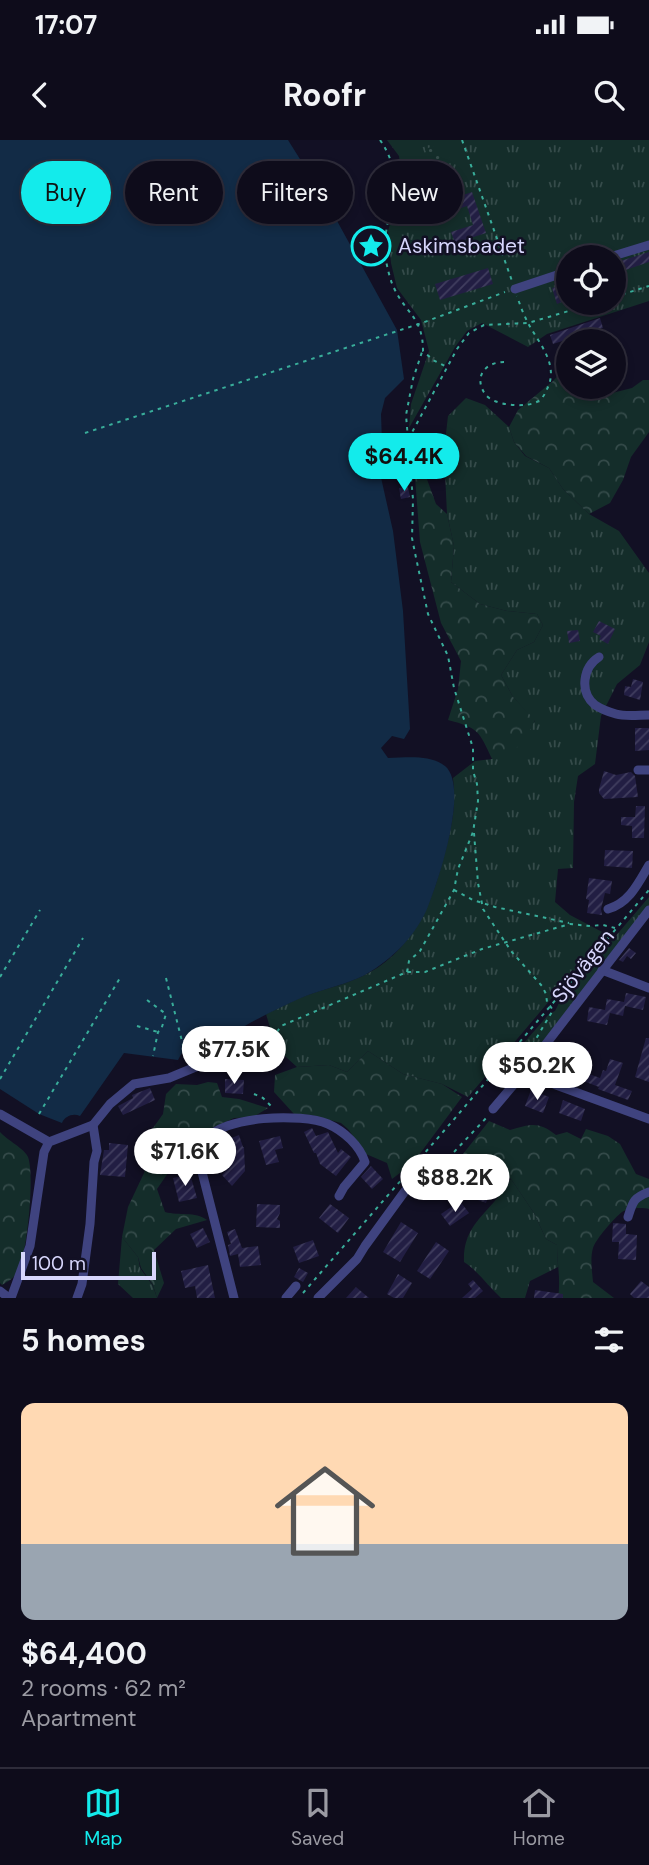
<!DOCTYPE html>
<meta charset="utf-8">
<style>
body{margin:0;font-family:"DM Sans",sans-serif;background:#171524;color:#f1f3f6;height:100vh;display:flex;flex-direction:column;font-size:26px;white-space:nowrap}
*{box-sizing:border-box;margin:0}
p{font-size:23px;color:#9b9ba3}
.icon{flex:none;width:38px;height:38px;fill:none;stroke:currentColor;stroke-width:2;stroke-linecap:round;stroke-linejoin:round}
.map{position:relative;height:1158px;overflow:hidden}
.side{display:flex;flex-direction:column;background:#0e0c1b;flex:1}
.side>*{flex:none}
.hud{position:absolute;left:21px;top:21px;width:607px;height:63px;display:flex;gap:14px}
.buttons{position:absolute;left:556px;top:105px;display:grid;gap:14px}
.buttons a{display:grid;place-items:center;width:70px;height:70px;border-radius:50%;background:#0e0c1b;box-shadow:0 4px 10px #0003,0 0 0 2px #2e2c3a;font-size:35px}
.scale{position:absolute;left:21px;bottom:18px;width:135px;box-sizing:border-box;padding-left:7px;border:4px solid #d7d6fc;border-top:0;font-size:19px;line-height:24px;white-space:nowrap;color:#d7d6fc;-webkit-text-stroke:5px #121024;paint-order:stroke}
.price{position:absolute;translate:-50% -60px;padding:0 16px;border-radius:24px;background:#fff;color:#222;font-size:23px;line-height:46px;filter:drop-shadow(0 2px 4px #0008)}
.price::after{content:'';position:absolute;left:50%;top:42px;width:21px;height:16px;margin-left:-10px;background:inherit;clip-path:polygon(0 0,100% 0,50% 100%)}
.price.current{background:#13ebeb;color:#111}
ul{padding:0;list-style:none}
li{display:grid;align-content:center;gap:14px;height:371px;padding:0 21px}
li span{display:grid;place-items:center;height:217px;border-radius:14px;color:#555}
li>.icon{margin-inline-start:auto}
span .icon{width:126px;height:126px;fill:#fffc;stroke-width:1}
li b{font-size:30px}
h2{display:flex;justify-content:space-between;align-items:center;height:84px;padding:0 21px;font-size:30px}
.tag{padding:0 24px;border-radius:32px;background:#0e0c1b;box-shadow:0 4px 10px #0003,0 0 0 2px #2e2c3a;font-size:24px;line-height:63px}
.tag.current{background:#13ebeb;color:#111}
.status{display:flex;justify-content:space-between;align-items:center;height:49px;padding:0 35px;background:#0e0c1b;direction:ltr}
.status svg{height:19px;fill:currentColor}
header{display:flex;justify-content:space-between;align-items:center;height:91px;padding:0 21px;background:#0e0c1b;font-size:32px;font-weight:700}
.tab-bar{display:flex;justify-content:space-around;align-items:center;height:98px;border-top:2px solid #2e2c3a;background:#0e0c1b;font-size:19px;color:#9b9ba3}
.tab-bar a{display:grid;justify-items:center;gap:4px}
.tab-bar .current{color:#13ebeb}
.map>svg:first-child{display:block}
.grass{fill:url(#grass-tufts);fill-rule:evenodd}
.forest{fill:url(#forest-crowns)}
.park{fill:url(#park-dots)}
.water{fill:#122b46}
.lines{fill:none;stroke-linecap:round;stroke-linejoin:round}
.stream{stroke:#122b46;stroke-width:2.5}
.building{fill:url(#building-hatch)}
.path{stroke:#39ad9a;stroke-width:2;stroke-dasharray:3.5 5;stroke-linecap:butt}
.minor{stroke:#3f437f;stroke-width:9}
.labels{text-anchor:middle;stroke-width:5;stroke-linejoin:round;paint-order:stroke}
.poi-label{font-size:21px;fill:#d7d6fc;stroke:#121024;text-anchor:start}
.street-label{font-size:21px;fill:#d7d6fc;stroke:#121024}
</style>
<div class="status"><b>17:07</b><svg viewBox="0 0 49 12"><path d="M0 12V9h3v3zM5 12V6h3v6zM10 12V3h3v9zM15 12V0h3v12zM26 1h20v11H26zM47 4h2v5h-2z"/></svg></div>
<header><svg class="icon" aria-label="back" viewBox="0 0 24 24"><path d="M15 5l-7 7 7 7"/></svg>Roofr<svg class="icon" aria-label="search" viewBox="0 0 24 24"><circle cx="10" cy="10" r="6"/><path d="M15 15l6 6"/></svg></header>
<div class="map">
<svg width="649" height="1158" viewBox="0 0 649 1158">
<defs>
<pattern id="grass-tufts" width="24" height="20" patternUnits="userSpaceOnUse" patternTransform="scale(1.75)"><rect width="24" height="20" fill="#142d2a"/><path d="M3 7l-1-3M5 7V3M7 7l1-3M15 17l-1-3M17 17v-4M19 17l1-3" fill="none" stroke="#354b4a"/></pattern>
<pattern id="forest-crowns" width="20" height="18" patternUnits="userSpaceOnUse" patternTransform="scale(1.75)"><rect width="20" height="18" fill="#142d2a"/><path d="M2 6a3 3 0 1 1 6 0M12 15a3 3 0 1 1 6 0" fill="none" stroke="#354b4a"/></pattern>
<pattern id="park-dots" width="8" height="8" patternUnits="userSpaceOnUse" patternTransform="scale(1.75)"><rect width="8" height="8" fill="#142d2a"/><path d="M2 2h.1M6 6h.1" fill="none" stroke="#354b4a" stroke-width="1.8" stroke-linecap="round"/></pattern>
<pattern id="building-hatch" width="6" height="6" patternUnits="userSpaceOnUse" patternTransform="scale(1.75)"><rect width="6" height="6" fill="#221e43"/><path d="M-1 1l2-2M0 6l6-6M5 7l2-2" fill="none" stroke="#413e5f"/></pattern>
</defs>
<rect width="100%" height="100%" fill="#121024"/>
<g class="grass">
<path d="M387,0H649V161L547,194L528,207L482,183L467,191L455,207L409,288L411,264L429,211L421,180L397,148L391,123L388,91L400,49L401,31L399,16ZM569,117H614V163H569Z"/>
<path d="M466,258L485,265L509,287L514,302L525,316L549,328L563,349L589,374L619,391L649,433V502L640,525L617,544L601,576L595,624L578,636L574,662L573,728L558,729L555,762L570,775L606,794L468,957L442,944L403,934L368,911L347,932L329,925L297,927L276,908L266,874C279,868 292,861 305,856C320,850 336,847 351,841C404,822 429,774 442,723C450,695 457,668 453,638L475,621L492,619L535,581L513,557L501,535L517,510L534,502L543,485L537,474L507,471L480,464L451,442L454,406L447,374L444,311L448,276Z"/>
<polygon points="649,757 649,766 528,920 522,912 522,905 549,874 555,871 560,861"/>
<path d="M511,1039L534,1073L546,1099L557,1105L558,1127L530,1141L525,1158H501C488,1146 479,1132 464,1122C463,1094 476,1082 494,1062C500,1055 504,1047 511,1039Z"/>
<polygon points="122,1097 138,1117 140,1128 153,1146 157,1158 133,1158 118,1144"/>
</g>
<g class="forest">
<polygon points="564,229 569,229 569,247 601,247 612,253 632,248 643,240 649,240 649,292 631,317 623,340 610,363 589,374 563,349 549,328 526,316 514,302 509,287 518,270 553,241"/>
<path d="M412,298L436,364L447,374L454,406L451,442L480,464L507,471L537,474L543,485L534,502L517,510L501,535L513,557L535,580L526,599L510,614L492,619C479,591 479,588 448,580L458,549L461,521L441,483L420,402Z"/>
<polygon points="368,911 403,934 442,944 462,957 413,1023 392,1039 387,1023 366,1014 348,989 341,983 311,975 294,974 274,952 275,935 297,927 329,925 347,932"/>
<path d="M208,942L217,943L222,957L239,959L268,968L253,977L234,978L212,988L202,1000L198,1014L190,1028L168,1033L157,1049L165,1072C179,1076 195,1071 207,1080L176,1089L154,1110L164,1143L157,1158L153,1145L141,1128L138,1117L122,1097L128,1067L144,1033L150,1013L147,1001L153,988L163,974L166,954L176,944L197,945Z"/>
<path d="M489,981L510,990C531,984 538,981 556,995L567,992L581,999L586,989L608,996L620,1004L636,1034L649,1039V1069C642,1067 628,1068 622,1072C614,1078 596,1099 593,1108C590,1118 592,1131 593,1142L614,1158H558C561,1140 557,1123 557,1105L546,1099L534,1073L511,1039L490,1021L463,1014Z"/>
<path d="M0,992C7,1000 25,1009 28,1017C35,1035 27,1115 18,1131C14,1138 9,1141 2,1145L0,1143Z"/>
</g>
<polygon class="park" points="437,5 441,16 449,14 451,23 431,29 425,9"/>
<path class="water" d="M0,0H288L325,59L397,190L404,239L385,258L381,274L382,302L380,333L393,391L403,471L410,589L404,599L392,596L381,608L388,618C406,618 429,614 445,626C470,647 438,743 427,769C420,785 408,801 396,812C383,824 368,835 351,841C335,847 317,851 301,858C281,867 262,876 243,887C233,892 222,901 210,904C202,907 193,907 184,909L178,920L124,913L80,976C73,973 65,976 62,983L39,974L0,949Z"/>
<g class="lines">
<polyline class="stream" points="236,891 238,896 248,897 260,907"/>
</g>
<g class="building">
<polygon points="472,52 486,93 455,103 451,92 473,85 467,66 452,71 448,60"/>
<polygon points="649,112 649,122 614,134 614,123"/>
<polygon points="488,128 493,144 440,160 435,144"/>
<polygon points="559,146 564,161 557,164 552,148"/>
<polygon points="600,178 603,188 553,204 550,195"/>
<polygon points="408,347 410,357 401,359 399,348"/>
<polygon points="599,481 615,489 608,504 599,499 601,496 593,492"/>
<polygon points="578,490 580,501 569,503 567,491"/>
<polygon points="633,539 643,542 640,560 624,555 625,546 631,547"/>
<polygon points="635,588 649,588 649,610 635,611"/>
<polygon points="604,631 616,635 631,632 635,636 638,657 604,659 599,653 599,649"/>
<polygon points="636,666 645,666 644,698 632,698 632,686 621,685 621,677 635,677"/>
<polygon points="605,710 633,711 632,728 604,726"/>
<polygon points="589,738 612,741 610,754 605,753 601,769 602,775 587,773 589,760 586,759"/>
<polygon points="629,808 636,813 631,819 627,816 623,822 619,820"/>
<polygon points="626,853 646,857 643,870 625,866 623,876 610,873 607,885 587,881 589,867 605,870 607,859 624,862"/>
<polygon points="646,898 649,898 649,942 635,937"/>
<polygon points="577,907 589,911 581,931 600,938 603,930 606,931 610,919 623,923 615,945 632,951 628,960 598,949 599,947 549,928 552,920 570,926"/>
<polygon points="225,939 244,940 243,954 225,953"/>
<polygon points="150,948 155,960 123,975 118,966 133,958 132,955"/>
<polygon points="531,950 549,957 543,973 525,966"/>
<polygon points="563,960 585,969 581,981 559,973"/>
<polygon points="312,988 316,996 328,992 338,1013 341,1009 351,1017 336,1036 320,1024 316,1013 314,1013 304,992"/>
<polygon points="239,995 243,1007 244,1007 245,1031 232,1046 222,1035 231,1025 231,1007 229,999"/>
<polygon points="280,996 283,1008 275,1010 279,1022 266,1025 259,1001"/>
<polygon points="109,1003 128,1005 125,1037 100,1035 104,1010 109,1010"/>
<polygon points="371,1026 383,1039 372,1049 361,1037"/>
<polygon points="190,1034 197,1058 179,1062 173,1038"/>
<polygon points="474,1035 493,1042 486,1063 454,1051 457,1041 464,1044 466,1038 472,1041"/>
<polygon points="446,1038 449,1050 438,1052 435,1040"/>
<polygon points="460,1061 469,1073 450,1086 441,1074"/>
<polygon points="257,1064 280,1065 280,1073 277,1079 280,1081 280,1088 256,1087"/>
<polygon points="330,1064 349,1078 338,1093 319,1078"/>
<polygon points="401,1082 418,1093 400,1122 383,1112"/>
<polygon points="613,1083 626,1084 626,1094 637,1095 636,1120 618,1119 619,1102 612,1102"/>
<polygon points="203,1088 210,1102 197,1108 190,1094"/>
<polygon points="235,1089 242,1108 258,1106 261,1125 240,1127 238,1114 230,1116 228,1105 231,1104 227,1092"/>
<polygon points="313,1100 319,1116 299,1123 293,1107"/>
<polygon points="436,1102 449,1111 430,1139 417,1131"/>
<polygon points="208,1125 215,1158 197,1158 195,1146 185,1148 181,1131"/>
<polygon points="299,1128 308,1133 303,1142 294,1137"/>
<polygon points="398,1134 412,1143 403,1158 394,1158 387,1154"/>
<polygon points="473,1140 483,1151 475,1158 462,1158 472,1149 468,1144"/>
<polygon points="641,1141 649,1147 649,1158 634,1158 630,1154"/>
<polygon points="356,1147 369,1158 346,1158"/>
<polygon points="535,1150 563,1154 563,1158 534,1158"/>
</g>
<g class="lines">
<g class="path">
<path d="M380,0C412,46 379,74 386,121C388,130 390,140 394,148C406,174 423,177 423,211L433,220L447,227"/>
<polyline points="462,0 512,141"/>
<polyline points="470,113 497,104"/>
<polyline points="614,157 649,146"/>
<path d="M504,222C486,222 473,236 485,254C493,266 529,269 540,260C543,257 545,254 546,251C561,225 538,203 527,181C523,173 520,165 517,156"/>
<polyline points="85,293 422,183 505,152"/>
<polyline points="408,299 406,275 413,239 422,212"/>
<polyline points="474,693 478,743 483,769 511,811 542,846 546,854 547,862 553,870 530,909"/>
<polyline points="454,750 473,760 495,767 569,783"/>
<polyline points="407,832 409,821 420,811 454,750 458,729 473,692 478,661 477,644 473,631 473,608 454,548 448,516 428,474 415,413 412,398 413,359 408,306 409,298 457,209 469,193 484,185 528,183 596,163"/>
<polyline points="0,837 40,770"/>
<polyline points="166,838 184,909"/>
<polyline points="147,860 166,874 161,890 158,892 153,916"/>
<polyline points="137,886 158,892"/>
<polyline points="514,908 524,920"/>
<polyline points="263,913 281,886 407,832 425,832 482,809 570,784 590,786 603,785 615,788"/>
<polyline points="0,939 83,798"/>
<polyline points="254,954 263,958 273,968"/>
<polyline points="39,974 120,838"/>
<polyline points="404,1039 414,1039 437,1030 489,975"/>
<polyline points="303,1153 456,977 649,750"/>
</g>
<g class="minor">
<polyline points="610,117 649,105"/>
<polyline points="515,149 569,131"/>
<path d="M599,517C583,527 579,552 595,565C601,569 609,572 616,574C626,577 639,575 649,575"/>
<polyline points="638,630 649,630"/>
<path d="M608,769C629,763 638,744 649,725"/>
<polyline points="602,830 649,848"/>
<polyline points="526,930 556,945 649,979"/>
<polyline points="493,969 526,930 649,770"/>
<polyline points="0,974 49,1002"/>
<path d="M628,1077C633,1062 633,1058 649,1052"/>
<polyline points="0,1151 9,1158"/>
<polyline points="11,1158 30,1106 44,1012 49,1002 93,985 110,964 134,944 169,938 198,926 254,916"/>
<polyline points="77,1158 82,1144 90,1084 94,1022 97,1011 93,985"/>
<path d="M234,1158L202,1032C201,1021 199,1010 205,1001C222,975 302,973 328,984C344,991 360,1006 365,1022L344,1047L339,1056"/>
<polyline points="286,1158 296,1146"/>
<polyline points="318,1158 357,1119 365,1106 405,1051"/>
</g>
</g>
<defs>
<symbol id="sight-ring" viewBox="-11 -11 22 22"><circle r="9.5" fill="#121024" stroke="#13ebeb" stroke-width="1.5"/><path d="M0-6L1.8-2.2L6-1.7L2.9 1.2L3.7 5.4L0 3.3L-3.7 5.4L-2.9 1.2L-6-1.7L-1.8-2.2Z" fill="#13ebeb"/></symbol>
</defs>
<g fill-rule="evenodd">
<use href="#sight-ring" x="349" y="84" width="44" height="44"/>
</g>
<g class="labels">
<g class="poi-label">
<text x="398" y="113">Askimsbadet</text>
</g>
<g class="street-label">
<text transform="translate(583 826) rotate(-52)" y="7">Sjövägen</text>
</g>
</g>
</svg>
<div class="buttons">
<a><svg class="icon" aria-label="locate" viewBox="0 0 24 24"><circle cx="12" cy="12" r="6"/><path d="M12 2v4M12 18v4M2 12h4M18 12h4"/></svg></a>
<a><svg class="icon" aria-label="layers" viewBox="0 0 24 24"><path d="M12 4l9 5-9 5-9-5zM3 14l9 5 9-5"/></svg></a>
</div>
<div class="scale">100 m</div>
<b class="price current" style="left:404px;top:353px">$64.4K</b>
<b class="price" style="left:234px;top:946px">$77.5K</b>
<b class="price" style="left:537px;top:962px">$50.2K</b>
<b class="price" style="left:185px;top:1048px">$71.6K</b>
<b class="price" style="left:455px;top:1074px">$88.2K</b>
<div class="hud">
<a class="tag current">Buy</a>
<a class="tag">Rent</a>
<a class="tag">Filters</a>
<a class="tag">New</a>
</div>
</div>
<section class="side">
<h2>5 homes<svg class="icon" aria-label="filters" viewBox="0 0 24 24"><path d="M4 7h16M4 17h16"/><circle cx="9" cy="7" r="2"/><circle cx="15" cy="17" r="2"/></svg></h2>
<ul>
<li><span style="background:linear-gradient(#ffd9b3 65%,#9aa5b1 0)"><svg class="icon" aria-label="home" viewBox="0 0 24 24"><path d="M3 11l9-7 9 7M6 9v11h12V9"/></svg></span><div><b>$64,400</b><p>2 rooms · 62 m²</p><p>Apartment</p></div></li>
</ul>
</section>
<nav class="tab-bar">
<a class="current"><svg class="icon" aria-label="map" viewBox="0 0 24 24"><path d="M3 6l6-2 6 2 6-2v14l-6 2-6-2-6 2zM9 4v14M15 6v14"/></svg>Map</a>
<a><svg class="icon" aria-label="saved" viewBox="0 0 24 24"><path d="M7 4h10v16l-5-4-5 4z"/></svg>Saved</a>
<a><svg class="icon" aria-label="home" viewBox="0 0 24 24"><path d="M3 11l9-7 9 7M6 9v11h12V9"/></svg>Home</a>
</nav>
